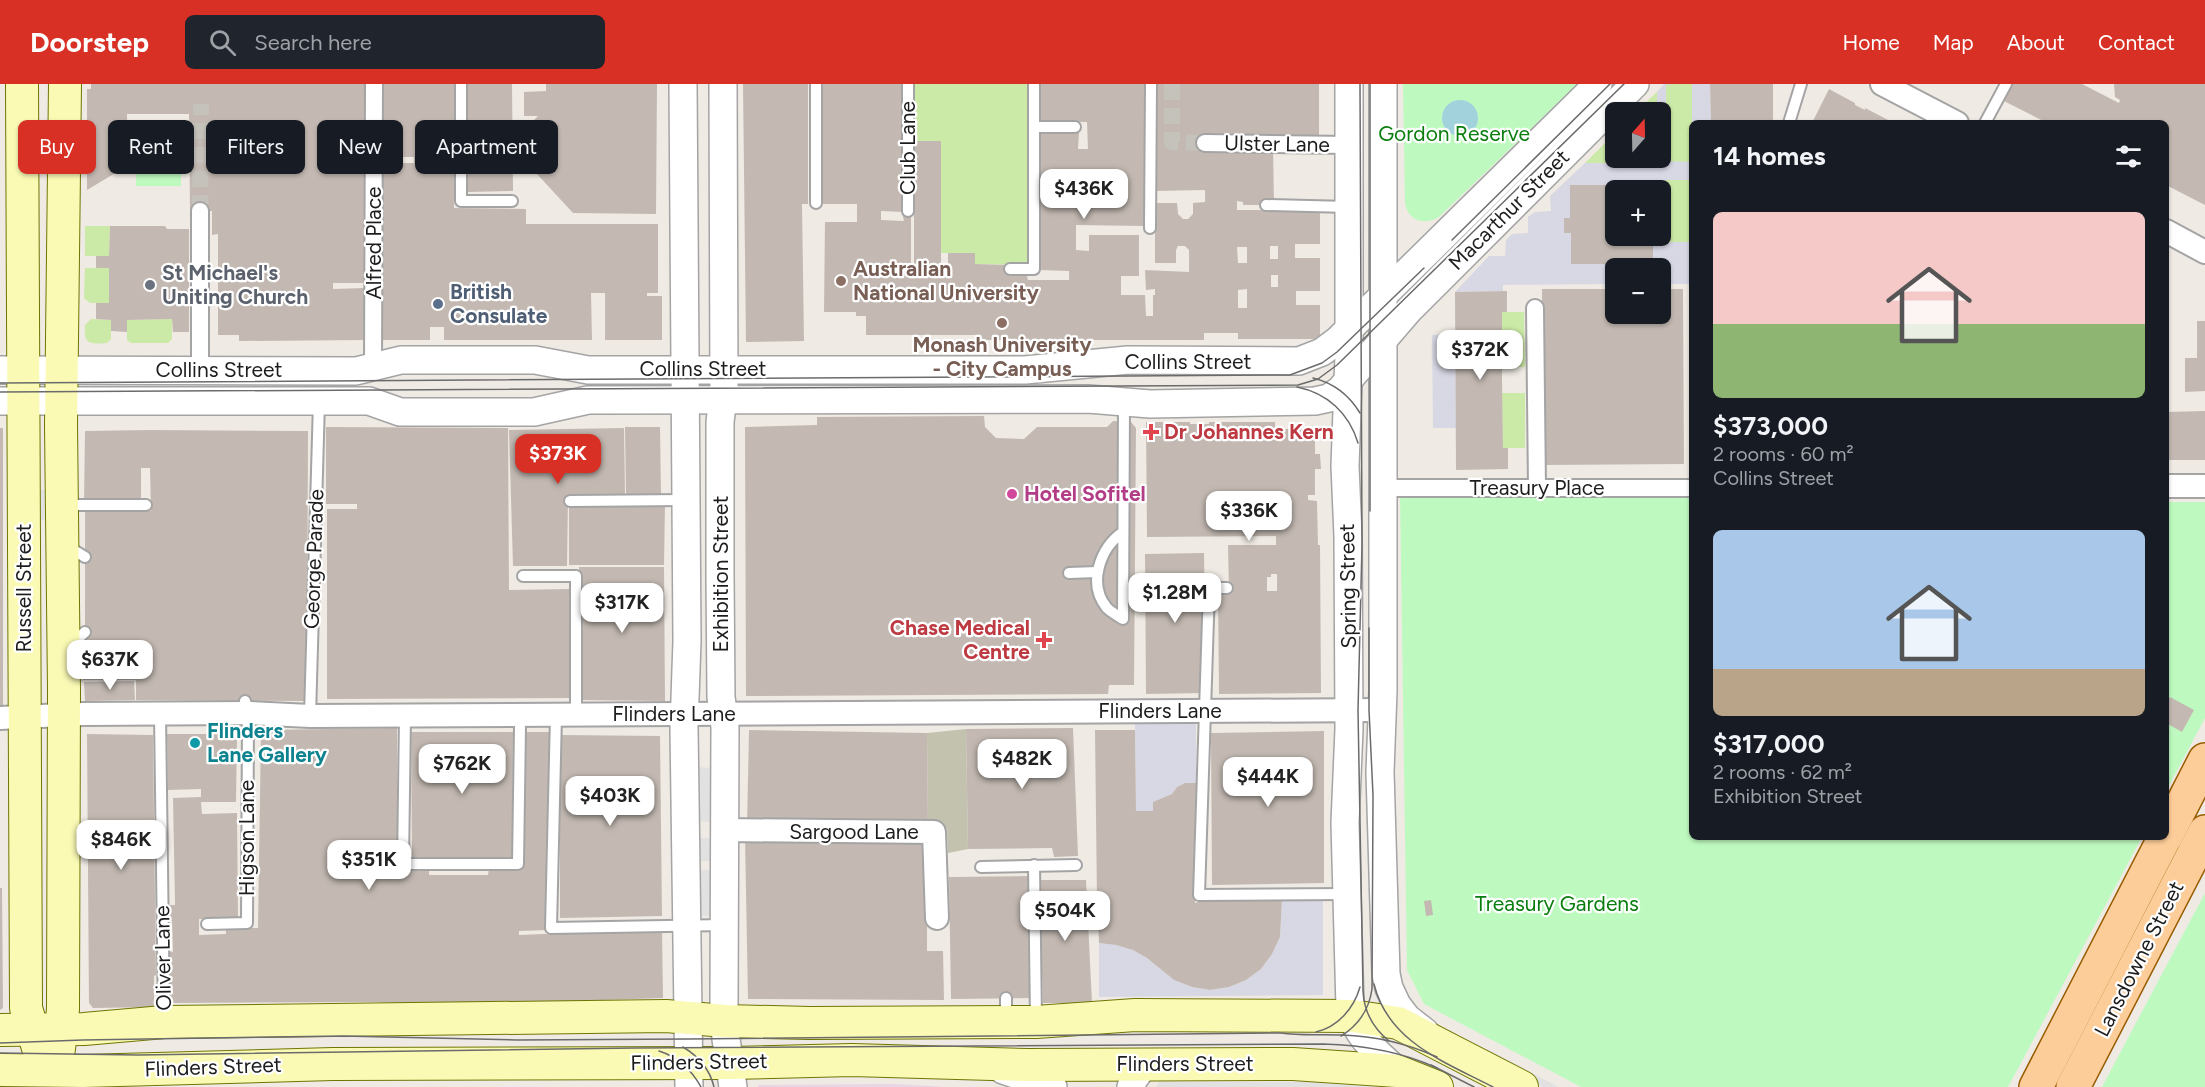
<!DOCTYPE html>
<meta charset="utf-8">
<style>
body{margin:0;font-family:Figtree,sans-serif;background:#20242c;color:#f1f3f6;height:100vh;display:flex;flex-direction:column;font-size:22px;white-space:nowrap}
*{box-sizing:border-box;margin:0}
p{font-size:20px;color:#9ea1a6}
.icon{flex:none;width:33px;height:33px;fill:none;stroke:currentColor;stroke-width:2;stroke-linecap:round;stroke-linejoin:round}
.map{position:relative;flex:1;overflow:hidden}
.sheet{position:absolute;left:1689px;top:36px;width:480px;height:720px;display:flex;flex-direction:column;background:#171b24;border-radius:9px;box-shadow:0 2px 4px #0004}
.sheet>*{flex:none}
.hud{position:absolute;left:18px;top:36px;width:570px;height:54px;display:flex;gap:12px}
.needle{width:39px;rotate:20deg}
.fabs{position:absolute;left:1605px;top:18px;display:grid;gap:12px}
.fabs a{display:grid;place-items:center;width:66px;height:66px;border-radius:9px;background:#171b24;box-shadow:0 2px 4px #0004;font-size:30px}
.price{position:absolute;translate:-50% -51px;padding:0 14px;border-radius:12px;background:#fff;color:#222;font-size:20px;line-height:39px;filter:drop-shadow(0 2px 3px #0008)}
.price::after{content:'';position:absolute;left:50%;top:36px;width:18px;height:14px;margin-left:-9px;background:inherit;clip-path:polygon(0 0,100% 0,50% 100%)}
.price.selected{background:#d93025;color:#fff}
ul{padding:0;list-style:none}
li{display:grid;align-content:center;gap:12px;height:318px;padding:0 24px}
li span{display:grid;place-items:center;height:186px;border-radius:9px;color:#555}
li>.icon{margin-inline-start:auto}
span .icon{width:108px;height:108px;fill:#fffc;stroke-width:1}
li b{font-size:26px}
h2{display:flex;justify-content:space-between;align-items:center;height:72px;padding:0 24px;font-size:26px}
.pill{padding:0 21px;border-radius:9px;background:#171b24;box-shadow:0 2px 4px #0004;font-size:21px;line-height:54px}
.pill.selected{background:#d93025;color:#fff}
header{display:flex;align-items:center;gap:36px;box-sizing:border-box;height:84px;padding:0 30px;background:#d93025;color:#fff}
header strong{font-size:28px}
nav{display:flex;gap:33px;margin-inline-start:auto;font-size:21px}
.search{width:420px;height:54px;background:#20242c;display:flex;align-items:center;gap:15px;box-sizing:border-box;padding:0 21px;border-radius:9px;color:#9ea1a6;font-size:22px}
.map>svg:first-child{display:block}
.industrial{fill:#e8d5e5}
.construction{fill:#c3c2ae}
.grass{fill:#cceaa7}
.park{fill:#befac0}
.parking{fill:#e1e1e1}
.plaza{fill:#d7d8e4;fill-rule:evenodd}
.water{fill:#a2d3dd}
.building{fill:#c3b9b2;fill-rule:evenodd}
.lines{fill:none;stroke-linecap:round;stroke-linejoin:round}
.pedestrian-tunnel{stroke:#c5c1bb;stroke-width:16;stroke-dasharray:16 8;stroke-linecap:butt}
.service-casing{stroke:#a4a4a4;stroke-width:14}
.pedestrian-casing{stroke:#a4a4a4;stroke-width:20}
.minor-casing{stroke:#a4a4a4;stroke-width:26}
.tertiary-casing{stroke:#a4a4a4;stroke-width:30}
.secondary-casing{stroke:#707603;stroke-width:34}
.primary-casing{stroke:#975d00;stroke-width:36}
.service{stroke:#fff;stroke-width:10}
.pedestrian{stroke:#fff;stroke-width:16}
.minor{stroke:#fff;stroke-width:22}
.tertiary{stroke:#fff;stroke-width:27}
.secondary{stroke:#fafab5;stroke-width:32}
.primary{stroke:#fdcd99;stroke-width:33}
.tram{stroke:#6b6b6b;stroke-width:1.5}
.education-dot{fill:#8d6e63;stroke:#fff;stroke-width:2}
.worship-dot{fill:#6b7280;stroke:#fff;stroke-width:2}
.service-dot{fill:#5c6f8a;stroke:#fff;stroke-width:2}
.health-dot{fill:#e0444e;stroke:#fff;stroke-width:2}
.hotel-dot{fill:#d1479c;stroke:#fff;stroke-width:2}
.culture-dot{fill:#0f9aa8;stroke:#fff;stroke-width:2}
.labels{text-anchor:middle;stroke-width:4.5;stroke-linejoin:round;paint-order:stroke}
.park-label{font-size:21px;fill:#097d0d;stroke:#fff}
.street-label{font-size:21px;fill:#1d1d1d;stroke:#fff}
.education-label{font-size:21px;font-weight:bold;fill:#785e54;stroke:#fff;text-anchor:start}
.worship-label{font-size:21px;font-weight:bold;fill:#5b616d;stroke:#fff;text-anchor:start}
.service-label{font-size:21px;font-weight:bold;fill:#4e5e75;stroke:#fff;text-anchor:start}
.health-label{font-size:21px;font-weight:bold;fill:#be3a42;stroke:#fff;text-anchor:start}
.hotel-label{font-size:21px;font-weight:bold;fill:#b23c85;stroke:#fff;text-anchor:start}
.culture-label{font-size:21px;font-weight:bold;fill:#0d838f;stroke:#fff;text-anchor:start}
</style>
<header>
<strong>Doorstep</strong>
<div class="search"><svg class="icon" aria-label="search" viewBox="0 0 24 24"><circle cx="10" cy="10" r="6"/><path d="M15 15l6 6"/></svg>Search here</div>
<nav><a>Home</a><a>Map</a><a>About</a><a>Contact</a></nav>
</header>
<div class="map">
<svg width="2205" height="1003" viewBox="0 0 2205 1003">
<rect width="100%" height="100%" fill="#efeae3"/>
<polygon class="industrial" points="894,1000 946,1003 517,1003 758,1003 758,1001"/>
<polygon class="construction" points="966,645 968,765 948,769 947,744 928,744 927,649"/>
<g class="grass">
<polygon points="913,0 1027,0 1029,181 975,180 975,169 941,169 941,57 914,57"/>
<rect x="1666" y="0" width="26" height="78"/>
<polygon points="1657,8 1657,28 1636,28"/>
<polygon points="1615,49 1616,74 1657,74 1657,80 1585,79"/>
<polygon points="1666,96 1692,96 1692,158 1667,159"/>
<polygon points="85,142 110,142 109,172 85,172"/>
<polygon points="85,184 109,184 109,219 90,219 84,214"/>
<polygon points="1502,228 1524,228 1525,283 1502,283"/>
<path d="M91,235L111,236V255L107,259C89,260 84,261 85,241Z"/>
<polygon points="172,235 172,255 168,259 131,259 127,256 127,236"/>
<polygon points="1502,309 1525,309 1525,364 1503,364"/>
</g>
<g class="park">
<path d="M1403,0H1577L1439,133C1424,142 1408,137 1405,119Z"/>
<rect x="136" y="42" width="45" height="60"/>
<polygon points="1400,410 1692,413 1692,753 2142,753 2008,1003 1581,1003 1424,920 1407,886"/>
<polygon points="2166,418 2205,418 2205,634 2166,707"/>
<polygon points="2205,809 2205,1003 2102,1003"/>
</g>
<g class="parking">
<rect x="37" y="406" width="14" height="30"/>
<polygon points="696,683 711,684 711,738 696,737"/>
<polygon points="696,754 712,754 711,777 696,777"/>
<rect x="696" y="786" width="15" height="46"/>
<polygon points="1487,965 1558,1003 1543,1003 1484,972"/>
<polygon points="1159,998 1305,998 1372,1003 1156,1003"/>
</g>
<g class="plaza">
<path d="M1664,0H1674L1666,1V77L1692,78V96H1666L1667,158H1692V200H1661L1660,184H1616L1615,200L1503,201V207L1455,208L1489,172H1505L1506,156L1512,150L1528,149V133L1535,128L1551,127L1550,112L1585,79L1657,80V74H1660V28H1657V8ZM1571,101H1652L1653,106H1660V152H1653V179L1571,180V149L1564,148V134H1570Z"/>
<polygon points="1692,0 1710,0 1711,39 1692,39"/>
<polygon points="1455,250 1456,344 1433,344 1432,251"/>
<polygon points="1135,639 1196,639 1196,699 1185,699 1177,703 1172,710 1154,718 1153,727 1136,727"/>
<polygon points="1282,815 1323,815 1323,911 1099,913 1099,859 1116,861 1133,866 1147,874 1174,896 1192,903 1210,906 1229,903 1246,896 1261,885 1272,870 1280,853"/>
</g>
<circle class="water" cx="1460" cy="34" r="18"/>
<g class="building">
<polygon points="91,0 368,0 366,199 333,199 333,205 365,204 365,256 239,257 239,251 218,251 218,150 212,151 212,127 190,127 189,30 127,30 127,82 87,106 87,5 91,5"/>
<polygon points="381,0 455,0 454,124 526,125 526,140 658,140 658,209 647,209 647,212 662,212 662,256 605,256 605,209 591,209 592,256 444,256 444,243 430,243 430,256 381,256 382,79 414,79 414,73 382,73"/>
<polygon points="467,0 512,0 513,107 468,108"/>
<polygon points="546,0 657,0 656,130 573,129 525,77 524,46 538,32 524,32 524,8 546,7"/>
<polygon points="743,0 808,0 808,120 802,120 804,257 746,258"/>
<path d="M822,0H902V128L881,127V136L904,137L902,128L911,127V179L897,181V189H914V57H941V189H948V169H975V180L1007,181L1026,189L1028,196H1069V187L1038,186L1040,48L1079,49L1078,65H1088L1087,38H1038L1039,0H1144L1145,142L1076,141V166L1089,167V151H1139V192H1121V211H1145L1146,232H1153V211H1155V205L1146,206L1145,186L1189,188V166L1185,162H1178L1176,166V179H1155V119H1177L1178,130L1183,135H1188L1193,130V119L1205,118V106L1156,107V0H1319V53L1273,63L1274,121H1243V118L1237,117V126H1320V160H1295V174H1320V207H1296V221H1320V255H1238V249H1204V256H975V251H866V232H856V228H824L825,138H857V120H823ZM1270,162H1278V175H1270ZM1237,163H1247V179H1238ZM1271,191H1278V203H1271ZM1247,205V224H1238V206Z"/>
<polygon points="1710,0 1773,0 1773,39 1711,39"/>
<polygon points="2010,0 2082,0 2119,19 2120,16 2115,13 2114,0 2205,0 2205,121 2166,101 2166,39 2047,39 2002,16"/>
<polygon points="1829,5 1855,19 1855,21 1865,26 1865,24 1894,39 1812,39"/>
<polygon points="1570,101 1652,101 1653,106 1616,106 1616,152 1653,152 1653,180 1571,180 1571,149 1564,149 1564,134 1570,134"/>
<polygon points="110,142 165,142 167,145 189,145 189,248 173,248 172,235 127,236 127,248 111,247 111,236 96,235 96,219 109,219 109,184 96,184 96,172 109,172"/>
<polygon points="1542,205 1616,205 1616,230 1660,230 1660,205 1683,205 1684,380 1543,381"/>
<polygon points="1507,207 1507,228 1502,228 1502,296 1503,364 1508,364 1508,385 1456,386 1455,208"/>
<polygon points="2197,237 2205,237 2205,307 2185,308 2185,274 2197,274"/>
<polygon points="2205,327 2205,376 2166,376 2166,328"/>
<polygon points="984,332 985,343 996,354 1024,355 1037,343 1107,343 1113,337 1131,338 1136,344 1134,601 1109,601 1108,610 746,612 745,343 817,341 817,333"/>
<path d="M1146,338H1163V349H1173V338H1190V340H1209V338H1275V345H1315V370H1320L1321,385H1315V411H1308V416L1317,417L1318,461H1320L1321,609L1219,610L1218,507H1229L1228,461H1276V452L1147,453ZM1271,490H1277V507H1267V493H1271Z"/>
<polygon points="326,343 508,344 509,506 570,505 571,614 327,615 327,425 357,425 357,420 326,420"/>
<polygon points="625,343 660,343 661,412 626,410"/>
<rect x="0" y="344" width="3" height="277"/>
<polygon points="624,344 625,411 568,412 567,482 513,482 509,346"/>
<polygon points="150,346 308,347 307,617 136,616 136,596 83,596 85,548 85,427 151,427 150,384 141,384 141,419 84,419 85,347"/>
<polygon points="665,420 664,481 569,481 569,421"/>
<polygon points="1204,469 1206,609 1146,610 1145,470"/>
<polygon points="579,483 664,483 665,617 580,616"/>
<polygon points="134,597 135,616 85,617 84,598"/>
<polygon points="2170,613 2194,626 2182,648 2166,639 2166,620"/>
<polygon points="397,644 397,769 375,769 374,786 429,786 429,791 488,791 489,784 521,785 525,648 552,648 547,846 519,847 519,851 662,845 663,914 459,921 376,918 168,919 166,867 173,868 172,837 167,837 167,821 175,821 173,714 201,713 201,705 168,706 167,650 237,650 236,718 201,718 202,730 237,729 238,834 199,835 199,851 226,850 226,844 258,844 261,646"/>
<polygon points="1073,644 1078,772 1054,773 1052,764 968,765 966,645"/>
<polygon points="749,646 927,649 928,744 747,743"/>
<polygon points="1095,646 1135,646 1136,727 1153,727 1153,718 1172,710 1177,703 1185,699 1196,699 1195,819 1206,815 1282,815 1280,853 1272,870 1261,885 1246,896 1229,903 1210,906 1192,903 1174,896 1147,874 1133,866 1116,861 1099,859 1097,816"/>
<polygon points="1324,647 1324,799 1212,801 1211,649"/>
<polygon points="411,648 513,648 512,774 412,773"/>
<polygon points="87,650 153,651 156,891 154,892 154,923 93,924 89,919"/>
<polygon points="560,651 660,652 662,832 560,834"/>
<polygon points="927,751 927,867 943,867 944,916 748,915 745,753"/>
<polygon points="1029,792 1034,914 951,915 949,793"/>
<polygon points="1039,796 1086,796 1092,919 1043,919"/>
<polygon points="0,804 2,804 3,924 0,926"/>
<polygon points="1431,816 1433,831 1426,832 1424,817"/>
</g>
<g class="lines">
<g class="pedestrian-tunnel">
<polyline points="1172,0 1172,58 1205,59"/>
<polyline points="200,127 201,20"/>
</g>
<defs>
<g id="service">
<polyline points="461,0 461,117 512,117"/>
<polyline points="1789,39 1801,0"/>
<polyline points="1985,39 2006,0"/>
<polyline points="1034,43 1075,43"/>
<polyline points="816,119 816,0"/>
<polyline points="1266,121 1349,123"/>
<polyline points="908,127 908,0"/>
<polyline points="1150,144 1151,0"/>
<polyline points="1010,185 1034,185 1034,0"/>
<polyline points="570,417 685,416"/>
<polyline points="65,421 146,421"/>
<path d="M1123,448C1100,464 1087,500 1107,524C1111,528 1118,532 1123,535L1124,319"/>
<polyline points="67,462 85,473"/>
<polyline points="1069,489 1097,488"/>
<polyline points="523,492 576,492 576,631"/>
<polyline points="1205,504 1227,504"/>
<polyline points="1209,504 1199,811 1347,810"/>
<polyline points="70,562 85,548"/>
<polyline points="160,630 164,935"/>
<polyline points="556,631 551,844 724,841"/>
<polyline points="310,632 319,318"/>
<polyline points="374,780 518,780 520,643"/>
<polyline points="403,780 405,632"/>
<polyline points="1034,781 1036,936"/>
<polyline points="981,783 1076,781"/>
<polyline points="207,840 247,839 248,629 245,617"/>
<polyline points="1006,935 1006,914"/>
</g>
<g id="pedestrian">
<polyline points="1205,59 1349,61"/>
<polyline points="200,127 200,286"/>
<polyline points="1535,224 1537,404"/>
<polyline points="373,283 374,0"/>
<polyline points="1383,404 1692,404"/>
</g>
<g id="minor">
<polyline points="1882,0 1957,39"/>
<polyline points="2166,147 2205,168"/>
<polyline points="2166,402 2205,402"/>
<polyline points="0,634 83,630 248,629 310,632 1382,626"/>
<polyline points="724,746 934,748 937,834"/>
</g>
<g id="tertiary">
<polyline points="683,0 687,557 684,643 689,1003"/>
<polyline points="723,0 724,305 720,338 720,492 721,613 725,643 724,919 726,955 733,1003"/>
<path d="M1349,0V271L1345,382L1348,452L1349,645L1345,739L1350,924C1355,952 1378,969 1397,987"/>
<polyline points="1383,0 1383,607 1380,688 1386,890 1389,904 1397,921 1407,934 1425,948"/>
<polyline points="0,286 356,287 401,276 535,276 588,286 1025,286 1128,276 1299,277 1322,268 1338,256 1598,0"/>
<polyline points="0,317 369,317 400,328 534,328 588,316 1088,315 1150,320 1315,317 1329,314 1340,306 1409,226 1635,0"/>
<polyline points="1003,986 1053,1003"/>
<polyline points="1131,1003 1133,996 1145,980"/>
</g>
<g id="secondary">
<polyline points="22,0 26,924 38,964"/>
<polyline points="0,946 84,945 164,938 666,932 725,937 810,939 1036,938 1135,931 1352,932 1398,939 1522,1003"/>
<polyline points="59,965 63,925 64,606 61,341 65,0"/>
<polyline points="0,986 83,987 333,980 730,979 852,976 1027,981 1293,980 1397,987 1437,1003"/>
</g>
<g id="primary">
<polyline points="2166,752 2205,676"/>
<polyline points="2036,1003 2165,753"/>
<polyline points="2073,1003 2205,748"/>
</g>
</defs>
<use href="#service" class="service-casing"/>
<use href="#pedestrian" class="pedestrian-casing"/>
<use href="#minor" class="minor-casing"/>
<use href="#tertiary" class="tertiary-casing"/>
<use href="#secondary" class="secondary-casing"/>
<use href="#primary" class="primary-casing"/>
<use href="#service" class="service"/>
<use href="#pedestrian" class="pedestrian"/>
<use href="#minor" class="minor"/>
<use href="#tertiary" class="tertiary"/>
<use href="#secondary" class="secondary"/>
<use href="#primary" class="primary"/>
<g class="tram">
<path d="M1360,0L1362,461L1358,626L1363,907C1364,928 1373,944 1389,957"/>
<polyline points="1370,0 1370,427"/>
<polyline points="1452,156 1610,0"/>
<path d="M1313,294C1334,299 1349,311 1360,329"/>
<polyline points="0,299 1290,291 1322,279 1337,268 1424,184"/>
<path d="M1297,303C1327,309 1349,329 1358,359"/>
<polyline points="0,308 1298,301 1318,295 1337,281 1624,0"/>
<path d="M1374,900C1388,958 1445,978 1493,1003"/>
<path d="M1316,948C1338,943 1354,924 1360,903"/>
<path d="M1341,952C1359,941 1369,926 1372,905L1373,711L1369,626V544"/>
<path d="M0,959L83,956L343,952L517,956L688,955L1281,949C1301,952 1321,950 1342,951C1374,952 1408,960 1437,973"/>
<path d="M683,963C698,972 710,986 714,1003"/>
<path d="M659,967C678,973 691,985 701,1003"/>
<path d="M0,969L138,971L635,964L1323,960C1363,961 1400,967 1437,984"/>
<polyline points="1431,981 1474,1003"/>
</g>
</g>
<g class="education-dot">
<circle cx="841" cy="197" r="6"/>
<circle cx="1002" cy="239" r="6"/>
</g>
<circle class="worship-dot" cx="150" cy="201" r="6"/>
<circle class="service-dot" cx="438" cy="220" r="6"/>
<g class="health-dot">
<path d="M1148 339h6v6h6v6h-6v6h-6v-6h-6v-6h6z"/>
<path d="M1041 547h6v6h6v6h-6v6h-6v-6h-6v-6h6z"/>
</g>
<circle class="hotel-dot" cx="1012" cy="410" r="6"/>
<circle class="culture-dot" cx="195" cy="659" r="6"/>
<g class="labels">
<g class="park-label">
<text x="1454" y="57">Gordon Reserve</text>
<text x="1557" y="827">Treasury Gardens</text>
</g>
<g class="street-label">
<text transform="translate(1277 60) rotate(1)" y="7">Ulster Lane</text>
<text transform="translate(908 64) rotate(-90)" y="7">Club Lane</text>
<text transform="translate(1509 126) rotate(-45)" y="7">Macarthur Street</text>
<text transform="translate(374 159) rotate(-90)" y="7">Alfred Place</text>
<text x="1188" y="285">Collins Street</text>
<text x="703" y="292">Collins Street</text>
<text x="219" y="293">Collins Street</text>
<text x="1537" y="411">Treasury Place</text>
<text transform="translate(314 475) rotate(-88)" y="7">George Parade</text>
<text transform="translate(721 490) rotate(-90)" y="7">Exhibition Street</text>
<text transform="translate(1348 502) rotate(-91)" y="7">Spring Street</text>
<text transform="translate(24 504) rotate(-90)" y="7">Russell Street</text>
<text x="1160" y="634">Flinders Lane</text>
<text x="674" y="637">Flinders Lane</text>
<text x="854" y="755">Sargood Lane</text>
<text transform="translate(247 754) rotate(-90)" y="7">Higson Lane</text>
<text transform="translate(163 874) rotate(-91)" y="7">Oliver Lane</text>
<text transform="translate(2139 875) rotate(-63)" y="7">Lansdowne Street</text>
<text transform="translate(699 978) rotate(-1)" y="7">Flinders Street</text>
<text x="1185" y="987">Flinders Street</text>
<text transform="translate(213 983) rotate(-2)" y="7">Flinders Street</text>
</g>
<g class="education-label">
<text x="853" y="192">Australian<tspan x="853" dy="24">National University</tspan></text>
<text x="1002" y="268" text-anchor="middle">Monash University<tspan x="1002" dy="24">- City Campus</tspan></text>
</g>
<g class="worship-label">
<text x="162" y="196">St Michael's<tspan x="162" dy="24">Uniting Church</tspan></text>
</g>
<g class="service-label">
<text x="450" y="215">British<tspan x="450" dy="24">Consulate</tspan></text>
</g>
<g class="health-label">
<text x="1164" y="355">Dr Johannes Kern</text>
<text x="1030" y="551" text-anchor="end">Chase Medical<tspan x="1030" dy="24">Centre</tspan></text>
</g>
<g class="hotel-label">
<text x="1024" y="417">Hotel Sofitel</text>
</g>
<g class="culture-label">
<text x="207" y="654">Flinders<tspan x="207" dy="24">Lane Gallery</tspan></text>
</g>
</g>
</svg>
<div class="fabs">
<a><svg class="needle" viewBox="-14 -14 28 28"><path d="M0-13l5 13h-10z" fill="#e53935"/><path d="M0 13l5-13h-10z" fill="#9ea1a6"/></svg></a>
<a>+</a>
<a>−</a>
</div>
<b class="price" style="left:1084px;top:136px">$436K</b>
<b class="price" style="left:1480px;top:297px">$372K</b>
<b class="price selected" style="left:558px;top:401px">$373K</b>
<b class="price" style="left:1249px;top:458px">$336K</b>
<b class="price" style="left:1175px;top:540px">$1.28M</b>
<b class="price" style="left:622px;top:550px">$317K</b>
<b class="price" style="left:110px;top:607px">$637K</b>
<b class="price" style="left:1022px;top:706px">$482K</b>
<b class="price" style="left:462px;top:711px">$762K</b>
<b class="price" style="left:1268px;top:724px">$444K</b>
<b class="price" style="left:610px;top:743px">$403K</b>
<b class="price" style="left:121px;top:787px">$846K</b>
<b class="price" style="left:369px;top:807px">$351K</b>
<b class="price" style="left:1065px;top:858px">$504K</b>
<div class="hud">
<a class="pill selected">Buy</a>
<a class="pill">Rent</a>
<a class="pill">Filters</a>
<a class="pill">New</a>
<a class="pill">Apartment</a>
</div>
<section class="sheet">
<h2>14 homes<svg class="icon" aria-label="filters" viewBox="0 0 24 24"><path d="M4 7h16M4 17h16"/><circle cx="9" cy="7" r="2"/><circle cx="15" cy="17" r="2"/></svg></h2>
<ul>
<li><span style="background:linear-gradient(#f6c9c9 60%,#8fb573 0)"><svg class="icon" aria-label="home" viewBox="0 0 24 24"><path d="M3 11l9-7 9 7M6 9v11h12V9"/></svg></span><div><b>$373,000</b><p>2 rooms · 60 m²</p><p>Collins Street</p></div></li>
<li><span style="background:linear-gradient(#a9c7e8 75%,#b9a48a 0)"><svg class="icon" aria-label="home" viewBox="0 0 24 24"><path d="M3 11l9-7 9 7M6 9v11h12V9"/></svg></span><div><b>$317,000</b><p>2 rooms · 62 m²</p><p>Exhibition Street</p></div></li>
</ul>
</section>
</div>
